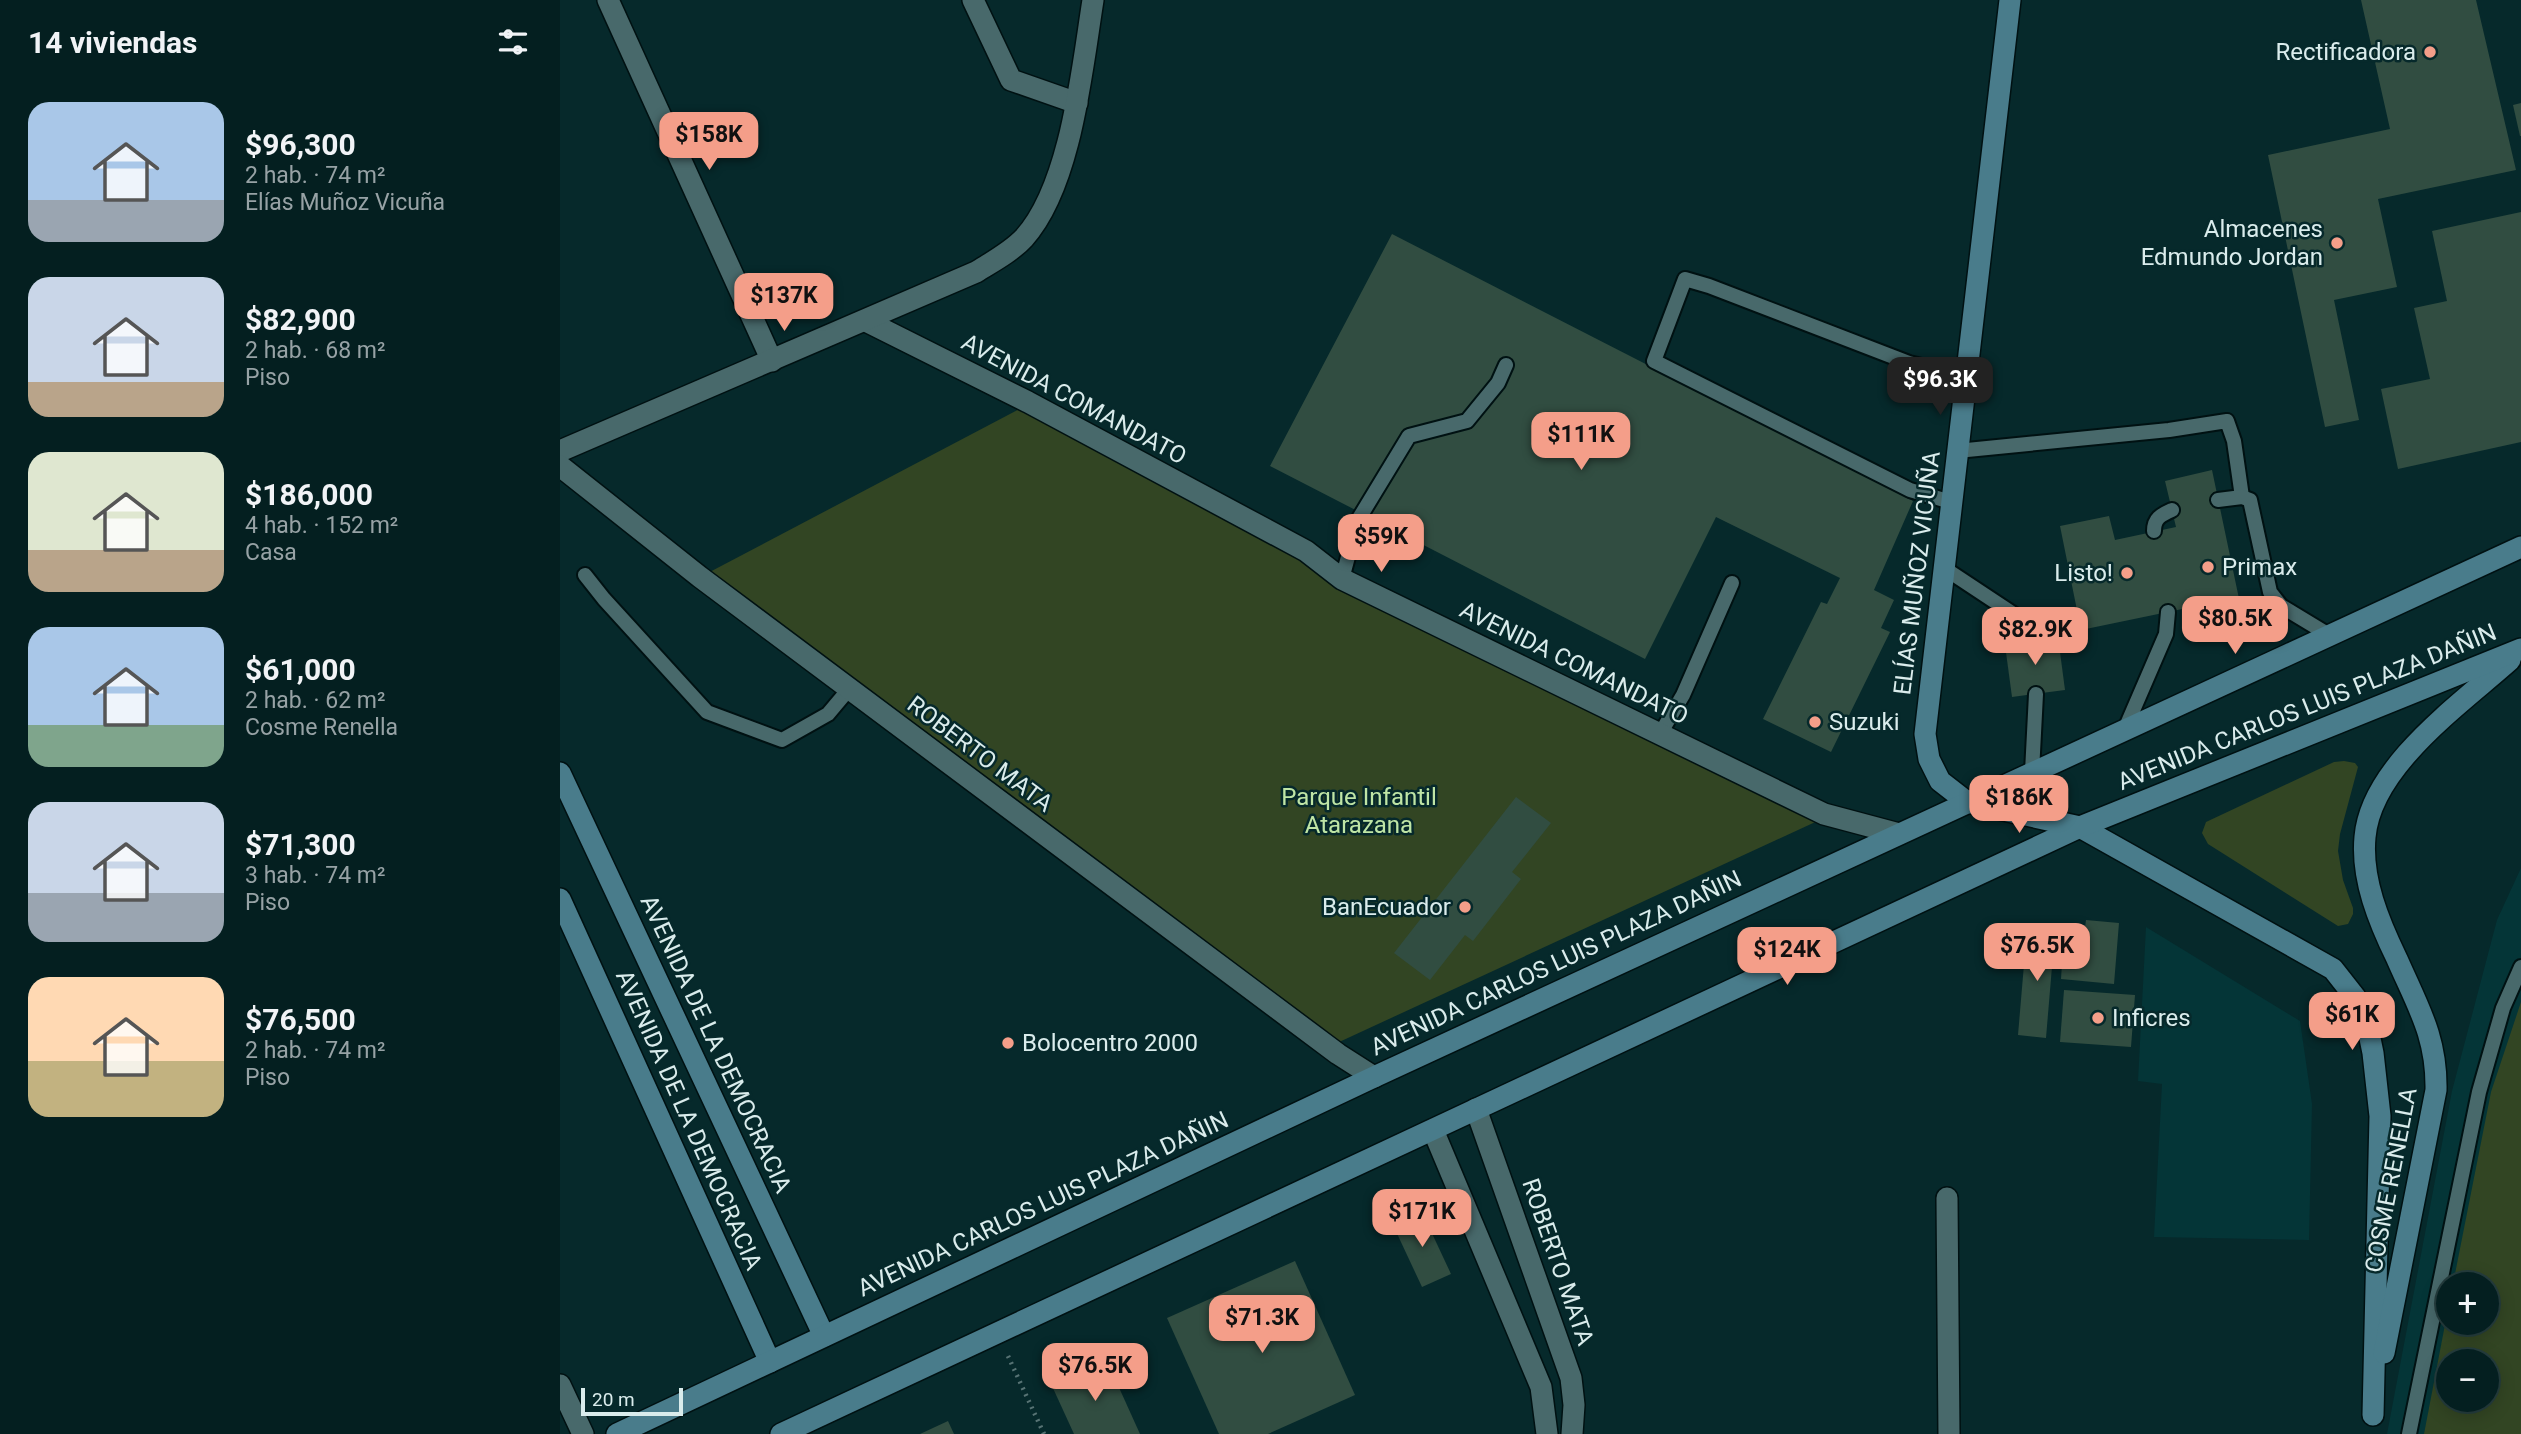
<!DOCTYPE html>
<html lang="es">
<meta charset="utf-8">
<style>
body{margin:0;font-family:Roboto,sans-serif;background:#122c2d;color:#f1f3f6;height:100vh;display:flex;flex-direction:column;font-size:26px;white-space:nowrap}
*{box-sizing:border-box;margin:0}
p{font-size:23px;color:#97a2a5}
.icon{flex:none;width:38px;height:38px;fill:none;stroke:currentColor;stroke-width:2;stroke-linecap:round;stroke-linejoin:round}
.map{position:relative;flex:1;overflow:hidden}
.details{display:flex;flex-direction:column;background:#041f20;width:560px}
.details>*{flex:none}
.tools{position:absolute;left:1876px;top:1272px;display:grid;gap:14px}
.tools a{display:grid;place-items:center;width:63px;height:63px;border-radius:50%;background:#041f20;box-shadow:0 4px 18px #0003,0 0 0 2px #253d3e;font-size:35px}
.scale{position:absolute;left:21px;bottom:18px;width:102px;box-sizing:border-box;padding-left:7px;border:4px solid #daecec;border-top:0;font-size:19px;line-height:24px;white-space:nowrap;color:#daecec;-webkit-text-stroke:5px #06292b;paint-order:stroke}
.price{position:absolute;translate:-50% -60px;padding:0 16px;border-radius:14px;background:#f49e89;color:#111;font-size:23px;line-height:46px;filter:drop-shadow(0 2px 4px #0008)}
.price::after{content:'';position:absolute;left:50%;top:42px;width:21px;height:16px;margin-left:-10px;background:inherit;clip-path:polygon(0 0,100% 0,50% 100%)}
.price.selected{background:#222;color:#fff}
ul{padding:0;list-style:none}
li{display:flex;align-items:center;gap:21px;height:175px;padding:0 28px}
li span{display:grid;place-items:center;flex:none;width:196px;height:140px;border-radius:21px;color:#555}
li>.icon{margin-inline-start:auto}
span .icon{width:84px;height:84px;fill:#fffc;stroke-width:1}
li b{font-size:30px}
h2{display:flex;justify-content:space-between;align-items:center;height:84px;padding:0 28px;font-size:30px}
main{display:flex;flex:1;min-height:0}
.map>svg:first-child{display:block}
.built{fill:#043537;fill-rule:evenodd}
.green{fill:#324523;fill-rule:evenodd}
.building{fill:#314d41}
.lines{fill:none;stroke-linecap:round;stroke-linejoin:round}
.lane-casing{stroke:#001112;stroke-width:18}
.street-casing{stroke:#001112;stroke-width:24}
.secondary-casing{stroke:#001112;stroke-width:24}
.path{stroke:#577374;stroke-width:4.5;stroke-dasharray:2 5;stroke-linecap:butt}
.lane{stroke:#48696b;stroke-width:14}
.street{stroke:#48696b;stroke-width:21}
.secondary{stroke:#497c8b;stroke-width:21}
.poi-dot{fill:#f49e89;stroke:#06292b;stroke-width:2.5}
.labels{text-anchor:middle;stroke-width:5;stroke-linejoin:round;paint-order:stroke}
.poi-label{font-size:24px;fill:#daecec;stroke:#06292b;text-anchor:end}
.street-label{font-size:24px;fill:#daecec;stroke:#06292b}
.park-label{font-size:24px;fill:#bfe5a5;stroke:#06292b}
</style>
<main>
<section class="details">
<h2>14 viviendas<svg class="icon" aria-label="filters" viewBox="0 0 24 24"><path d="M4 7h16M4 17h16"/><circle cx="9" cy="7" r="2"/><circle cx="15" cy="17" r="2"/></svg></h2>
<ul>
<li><span style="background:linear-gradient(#a9c7e8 70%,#9aa5b1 0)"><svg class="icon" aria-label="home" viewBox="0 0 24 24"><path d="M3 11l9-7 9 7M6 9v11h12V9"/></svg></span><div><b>$96,300</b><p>2 hab. · 74 m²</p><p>Elías Muñoz Vicuña</p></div></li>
<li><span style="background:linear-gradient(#c9d6e8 75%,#b9a48a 0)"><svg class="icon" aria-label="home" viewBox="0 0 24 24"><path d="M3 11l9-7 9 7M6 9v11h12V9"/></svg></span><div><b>$82,900</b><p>2 hab. · 68 m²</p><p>Piso</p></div></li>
<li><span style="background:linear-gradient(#dfe7d0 70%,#b9a48a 0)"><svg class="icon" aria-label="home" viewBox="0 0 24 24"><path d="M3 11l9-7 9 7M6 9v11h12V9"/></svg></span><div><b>$186,000</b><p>4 hab. · 152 m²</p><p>Casa</p></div></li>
<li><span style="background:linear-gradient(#a9c7e8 70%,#7fa58c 0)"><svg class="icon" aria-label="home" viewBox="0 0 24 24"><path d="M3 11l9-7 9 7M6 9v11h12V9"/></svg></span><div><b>$61,000</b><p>2 hab. · 62 m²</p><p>Cosme Renella</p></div></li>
<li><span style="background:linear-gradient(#c9d6e8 65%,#9aa5b1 0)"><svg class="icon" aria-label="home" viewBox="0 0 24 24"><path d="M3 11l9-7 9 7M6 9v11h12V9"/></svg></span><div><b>$71,300</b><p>3 hab. · 74 m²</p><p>Piso</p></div></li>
<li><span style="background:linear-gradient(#ffd9b3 60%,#c2b280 0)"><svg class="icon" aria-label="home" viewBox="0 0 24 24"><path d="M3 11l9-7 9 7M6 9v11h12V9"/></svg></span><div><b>$76,500</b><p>2 hab. · 74 m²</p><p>Piso</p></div></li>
</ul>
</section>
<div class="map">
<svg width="1961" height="1434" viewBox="0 0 1961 1434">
<rect width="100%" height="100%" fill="#06292b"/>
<g class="built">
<path d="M1961,868V1434H1827L1892,1091L1937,920ZM1888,1284H1927V1323H1888ZM1888,1362H1927V1400H1888Z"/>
<polygon points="1586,927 1740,1021 1752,1104 1749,1240 1594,1237 1602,1084 1578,1081"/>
</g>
<g class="green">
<polygon points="467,405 1264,818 777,1043 144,575"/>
<polygon points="1784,761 1795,763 1798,767 1780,834 1778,851 1783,880 1793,908 1793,914 1788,924 1778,926 1648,844 1642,833 1646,822 1774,762"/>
<path d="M1961,1002V1434H1864L1888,1309V1323H1927V1284H1893L1931,1092ZM1888,1362H1927V1400H1888Z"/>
</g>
<g class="building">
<polygon points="1801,0 1916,0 1956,170 1818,199 1837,287 1774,300 1799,420 1765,427 1708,155 1830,129"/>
<polygon points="1961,103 1961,136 1960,136 1953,105"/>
<polygon points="1961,212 1961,442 1838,469 1821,389 1870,379 1854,308 1887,301 1872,231"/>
<polygon points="832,234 1353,501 1314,590 1334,600 1321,628 1330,632 1271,752 1203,719 1261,602 1267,604 1280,578 1156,517 1085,659 710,466"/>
<polygon points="1652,470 1682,613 1636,623 1632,607 1521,630 1500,526 1549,516 1555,540 1616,527 1605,481"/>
<polygon points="1498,637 1505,690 1452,697 1445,645"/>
<polygon points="956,797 991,823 952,872 961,879 913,941 905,935 870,980 834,953"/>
<polygon points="1526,920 1559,923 1554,984 1501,979 1504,932 1524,934"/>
<polygon points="1467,929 1495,931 1486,1038 1458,1035"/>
<polygon points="1504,990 1575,995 1571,1047 1500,1042"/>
<polygon points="862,1212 891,1274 862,1287 833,1225"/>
<polygon points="735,1261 795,1395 708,1434 659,1434 607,1318"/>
<polygon points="547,1361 580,1434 514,1434 492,1386"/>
<polygon points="388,1421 394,1434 360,1434"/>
</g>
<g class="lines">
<defs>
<g id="lane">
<polyline points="1397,451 1609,430 1667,421 1674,441 1682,497"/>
<polyline points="1658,500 1682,497 1690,500 1710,592 1721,606 1769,635"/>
<polyline points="1391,502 1350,490 1094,361 1125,279 1149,286 1349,363 1406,377"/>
<path d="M1594,531C1594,518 1601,515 1612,510"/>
<polyline points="1384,568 1455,615 1468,642"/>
<polyline points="25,575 44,599 147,712 222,740 268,714 289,689"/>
<polyline points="782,579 798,520 849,436 907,421 938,383 946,365"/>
<polyline points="1565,729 1606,634 1608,612"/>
<polyline points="1100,734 1123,695 1172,583"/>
<polyline points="1472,772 1476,694"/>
<polyline points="1849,1434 1919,1092 1943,1008 1961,967"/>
</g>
<g id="street">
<polyline points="48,0 212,361"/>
<polyline points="413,0 451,80 517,103"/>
<polyline points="306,321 468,402 746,551 782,579 1264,814 1339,834"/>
<path d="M0,451L416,272C432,262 451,252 464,238C511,186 522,69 533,0"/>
<polyline points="0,466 140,577 778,1054 814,1077"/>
<polyline points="916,1109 1011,1378 1014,1405 1012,1434"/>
<polyline points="873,1130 981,1387 987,1434"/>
<polyline points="1387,1198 1389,1434"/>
<polyline points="0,1385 23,1434"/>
</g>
<g id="secondary">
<polyline points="1450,0 1365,734 1369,759 1380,781 1407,802 1520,827 1773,969 1795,997 1806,1019 1813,1053 1820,1116 1813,1415"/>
<polyline points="0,773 264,1336"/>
<polyline points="0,899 210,1362"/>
<path d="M1824,1353L1876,1090C1877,1037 1858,1007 1837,959C1819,922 1801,879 1805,837C1811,766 1901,704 1950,660"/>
<polyline points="57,1434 814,1077 1961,547"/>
<polyline points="221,1434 1520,827 1961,649"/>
</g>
</defs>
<use href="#lane" class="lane-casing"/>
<use href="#street" class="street-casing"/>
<use href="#secondary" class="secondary-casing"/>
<polyline class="path" points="448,1356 484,1434"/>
<use href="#lane" class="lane"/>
<use href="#street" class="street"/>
<use href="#secondary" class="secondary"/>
</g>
<g class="poi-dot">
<circle cx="1870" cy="52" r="7"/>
<circle cx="1777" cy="243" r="7"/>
<circle cx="1648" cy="567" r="7"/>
<circle cx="1567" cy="573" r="7"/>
<circle cx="1255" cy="722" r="7"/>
<circle cx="905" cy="907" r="7"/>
<circle cx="1538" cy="1018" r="7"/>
<circle cx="448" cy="1043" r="7"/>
</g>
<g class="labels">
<g class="poi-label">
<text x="1856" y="60">Rectificadora</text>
<text x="1763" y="237">Almacenes<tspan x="1763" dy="28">Edmundo Jordan</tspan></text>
<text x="1662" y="575" text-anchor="start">Primax</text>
<text x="1553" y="581">Listo!</text>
<text x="1269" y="730" text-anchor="start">Suzuki</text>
<text x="891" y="915">BanEcuador</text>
<text x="1552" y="1026" text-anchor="start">Inficres</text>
<text x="462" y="1051" text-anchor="start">Bolocentro 2000</text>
</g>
<g class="street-label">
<text transform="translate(514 399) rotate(28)" y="8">AVENIDA COMANDATO</text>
<text transform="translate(1357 573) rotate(-83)" y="8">ELÍAS MUÑOZ VICUÑA</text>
<text transform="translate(1014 663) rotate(26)" y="8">AVENIDA COMANDATO</text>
<text transform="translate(1747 707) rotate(-22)" y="8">AVENIDA CARLOS LUIS PLAZA DAÑIN</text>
<text transform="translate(420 754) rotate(37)" y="8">ROBERTO MATA</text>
<text transform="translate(996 963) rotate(-25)" y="8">AVENIDA CARLOS LUIS PLAZA DAÑIN</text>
<text transform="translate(156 1044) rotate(65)" y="8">AVENIDA DE LA DEMOCRACIA</text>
<text transform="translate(129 1120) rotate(66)" y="8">AVENIDA DE LA DEMOCRACIA</text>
<text transform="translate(1831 1180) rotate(-79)" y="8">COSME RENELLA</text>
<text transform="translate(483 1204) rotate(-25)" y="8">AVENIDA CARLOS LUIS PLAZA DAÑIN</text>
<text transform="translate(998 1262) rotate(71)" y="8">ROBERTO MATA</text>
</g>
<g class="park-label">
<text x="799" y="805">Parque Infantil<tspan x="799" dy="28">Atarazana</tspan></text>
</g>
</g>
</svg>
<div class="tools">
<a>+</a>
<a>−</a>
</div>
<div class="scale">20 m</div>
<b class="price" style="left:149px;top:172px">$158K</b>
<b class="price" style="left:224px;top:333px">$137K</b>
<b class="price selected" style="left:1380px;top:417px">$96.3K</b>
<b class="price" style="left:1021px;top:472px">$111K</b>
<b class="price" style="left:821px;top:574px">$59K</b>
<b class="price" style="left:1675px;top:656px">$80.5K</b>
<b class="price" style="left:1475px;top:667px">$82.9K</b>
<b class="price" style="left:1459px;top:835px">$186K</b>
<b class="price" style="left:1477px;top:983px">$76.5K</b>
<b class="price" style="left:1227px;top:987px">$124K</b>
<b class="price" style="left:1792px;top:1052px">$61K</b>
<b class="price" style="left:862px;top:1249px">$171K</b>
<b class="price" style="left:702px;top:1355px">$71.3K</b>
<b class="price" style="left:535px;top:1403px">$76.5K</b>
</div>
</main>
